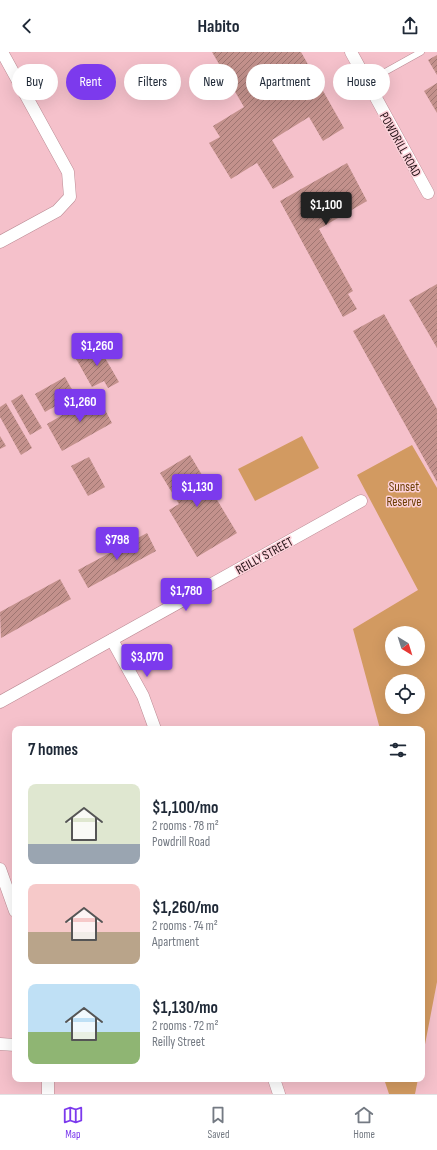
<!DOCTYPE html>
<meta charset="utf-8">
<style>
body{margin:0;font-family:"Sofia Sans Condensed",sans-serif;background:#f2f2f3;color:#1f2937;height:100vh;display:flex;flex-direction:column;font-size:15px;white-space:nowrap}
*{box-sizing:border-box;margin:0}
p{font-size:13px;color:#747a83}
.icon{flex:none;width:22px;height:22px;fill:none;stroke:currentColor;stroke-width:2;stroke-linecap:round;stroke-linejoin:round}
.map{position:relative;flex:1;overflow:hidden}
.side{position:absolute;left:12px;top:674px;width:413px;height:356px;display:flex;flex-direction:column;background:#fff;border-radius:8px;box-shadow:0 4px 16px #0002}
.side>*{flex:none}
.top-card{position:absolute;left:12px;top:12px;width:413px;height:36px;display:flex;gap:8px}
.needle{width:26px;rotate:142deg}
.tools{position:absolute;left:385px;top:574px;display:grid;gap:8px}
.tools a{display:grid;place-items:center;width:40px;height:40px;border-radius:50%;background:#fff;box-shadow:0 4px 16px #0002;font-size:20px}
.price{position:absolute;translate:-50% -34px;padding:0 9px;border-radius:4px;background:#7c3aed;color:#fff;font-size:13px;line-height:26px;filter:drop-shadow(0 1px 2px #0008)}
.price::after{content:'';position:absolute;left:50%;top:24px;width:12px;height:9px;margin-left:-6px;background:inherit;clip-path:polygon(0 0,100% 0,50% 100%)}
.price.current{background:#222;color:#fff}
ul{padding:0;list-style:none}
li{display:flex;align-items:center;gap:12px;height:100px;padding:0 16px}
li span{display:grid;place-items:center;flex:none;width:112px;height:80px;border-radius:8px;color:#555}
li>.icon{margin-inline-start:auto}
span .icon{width:48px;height:48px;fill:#fffc;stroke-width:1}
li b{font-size:17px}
h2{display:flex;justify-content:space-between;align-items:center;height:48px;padding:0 16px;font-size:17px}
.pill{padding:0 14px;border-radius:18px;background:#fff;box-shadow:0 4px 16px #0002;font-size:14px;line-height:36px}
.pill.current{background:#7c3aed;color:#fff}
header{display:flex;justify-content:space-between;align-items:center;height:52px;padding:0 16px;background:#fff;font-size:18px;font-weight:700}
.tabs{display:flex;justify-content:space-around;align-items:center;height:56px;border-top:1px solid #e0e1e3;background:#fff;font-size:11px;color:#747a83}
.tabs a{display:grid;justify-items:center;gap:2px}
.tabs .current{color:#7c3aed}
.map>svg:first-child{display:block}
.green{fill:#d29a61;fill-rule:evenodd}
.building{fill:url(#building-hatch)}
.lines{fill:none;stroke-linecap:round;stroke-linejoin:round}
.lane-casing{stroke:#bb8b94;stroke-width:7}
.street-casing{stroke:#bb8b94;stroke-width:13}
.lane{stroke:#fff;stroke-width:6}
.street{stroke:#fff;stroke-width:12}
.labels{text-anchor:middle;stroke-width:3;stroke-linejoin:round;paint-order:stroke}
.street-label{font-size:13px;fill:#200f13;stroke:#fcd1d9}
.park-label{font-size:13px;fill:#6b3e02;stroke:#fcd1d9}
</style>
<header><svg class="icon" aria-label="back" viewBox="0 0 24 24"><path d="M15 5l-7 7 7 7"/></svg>Habito<svg class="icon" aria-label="share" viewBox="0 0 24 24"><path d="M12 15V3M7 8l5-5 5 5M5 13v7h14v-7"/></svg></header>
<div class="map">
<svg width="437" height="1042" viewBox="0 0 437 1042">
<defs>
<pattern id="building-hatch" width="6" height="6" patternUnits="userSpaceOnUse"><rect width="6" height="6" fill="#c3918c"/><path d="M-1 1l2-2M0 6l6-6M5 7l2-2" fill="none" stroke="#9e7571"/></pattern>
</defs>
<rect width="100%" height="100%" fill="#f5c1cb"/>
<g class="green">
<polygon points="302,384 319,416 255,449 238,417"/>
<path d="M412,393L437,436V930L422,1008V677H380L353,577L418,538L357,423ZM392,581H418V607H392ZM392,629H418V655H392Z"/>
<polygon points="384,1027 418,1027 415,1042 389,1042"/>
</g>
<g class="building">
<polygon points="212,0 301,0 344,76 323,89 309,65 272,88 294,125 273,137 257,111 231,127 209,91 220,85 213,74 244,55"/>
<polygon points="437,3 437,23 428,8"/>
<polygon points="437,31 437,61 424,39"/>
<polygon points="347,111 367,149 319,177 353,239 348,242 357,257 343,265 280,149"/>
<polygon points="437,232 437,296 409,248"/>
<polygon points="384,262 437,357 437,430 353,279"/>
<polygon points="97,292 119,330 108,336 104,329 92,335 75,305"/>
<polygon points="65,325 75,343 45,360 35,342"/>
<polygon points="22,342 42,376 30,383 11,349"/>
<polygon points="97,343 112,371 62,399 47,372"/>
<polygon points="6,351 32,396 21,403 0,365 0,355"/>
<polygon points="0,384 6,394 0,397"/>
<polygon points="190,403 237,481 197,505 169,458 179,452 160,421"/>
<polygon points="89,405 105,435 88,444 71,414"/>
<polygon points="147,481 156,499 88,536 78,518"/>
<polygon points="60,527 71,547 1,586 0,560"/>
</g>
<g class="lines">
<defs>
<polyline id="lane" points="367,30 421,0"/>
<g id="street">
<polyline points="351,0 428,141"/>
<polyline points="0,190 57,159 70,145 68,120 2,0"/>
<polyline points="112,588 143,644 155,677"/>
<polyline points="0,650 361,449"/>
<polyline points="0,817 15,859"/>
<polyline points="0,992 15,993"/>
<polyline points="274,1027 279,1042"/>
<polyline points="48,1042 48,1027"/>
</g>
</defs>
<use href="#lane" class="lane-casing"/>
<use href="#street" class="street-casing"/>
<use href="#lane" class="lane"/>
<use href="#street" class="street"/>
</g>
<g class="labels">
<g class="street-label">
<text transform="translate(401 92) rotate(61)" y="5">POWDRILL ROAD</text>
<text transform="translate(264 503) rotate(-29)" y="5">REILLY STREET</text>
</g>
<g class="park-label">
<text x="404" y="439">Sunset<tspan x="404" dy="15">Reserve</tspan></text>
</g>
</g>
</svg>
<div class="tools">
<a><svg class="needle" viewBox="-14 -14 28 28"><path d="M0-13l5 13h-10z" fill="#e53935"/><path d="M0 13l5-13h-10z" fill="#747a83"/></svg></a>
<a><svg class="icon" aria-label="locate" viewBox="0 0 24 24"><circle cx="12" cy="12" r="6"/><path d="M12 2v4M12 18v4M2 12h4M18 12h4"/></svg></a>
</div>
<b class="price current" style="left:326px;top:174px">$1,100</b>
<b class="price" style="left:97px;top:315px">$1,260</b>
<b class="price" style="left:80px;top:371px">$1,260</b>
<b class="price" style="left:197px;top:456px">$1,130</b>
<b class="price" style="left:117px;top:509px">$798</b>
<b class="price" style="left:186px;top:560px">$1,780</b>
<b class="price" style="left:147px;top:626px">$3,070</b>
<div class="top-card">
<a class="pill">Buy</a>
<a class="pill current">Rent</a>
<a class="pill">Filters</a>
<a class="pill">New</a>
<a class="pill">Apartment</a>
<a class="pill">House</a>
</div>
<section class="side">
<h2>7 homes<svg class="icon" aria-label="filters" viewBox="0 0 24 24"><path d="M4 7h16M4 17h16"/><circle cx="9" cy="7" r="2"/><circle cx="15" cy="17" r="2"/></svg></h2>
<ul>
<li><span style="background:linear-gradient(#dfe7d0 75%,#9aa5b1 0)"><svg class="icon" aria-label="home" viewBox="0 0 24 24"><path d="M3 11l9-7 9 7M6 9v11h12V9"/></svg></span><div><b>$1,100/mo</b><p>2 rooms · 78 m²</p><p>Powdrill Road</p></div></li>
<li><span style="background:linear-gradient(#f6c9c9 60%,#b9a48a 0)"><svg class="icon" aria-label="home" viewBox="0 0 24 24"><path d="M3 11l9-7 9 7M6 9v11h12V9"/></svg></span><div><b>$1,260/mo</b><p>2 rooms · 74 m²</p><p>Apartment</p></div></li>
<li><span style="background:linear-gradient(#bfe0f5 60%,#8fb573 0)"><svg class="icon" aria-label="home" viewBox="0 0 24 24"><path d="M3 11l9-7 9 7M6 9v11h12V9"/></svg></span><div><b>$1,130/mo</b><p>2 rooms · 72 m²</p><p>Reilly Street</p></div></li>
</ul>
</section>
</div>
<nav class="tabs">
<a class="current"><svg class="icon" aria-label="map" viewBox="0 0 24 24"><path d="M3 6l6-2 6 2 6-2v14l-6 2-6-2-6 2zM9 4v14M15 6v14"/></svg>Map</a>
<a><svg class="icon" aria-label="saved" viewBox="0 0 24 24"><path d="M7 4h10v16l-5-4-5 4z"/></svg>Saved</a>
<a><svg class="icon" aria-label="home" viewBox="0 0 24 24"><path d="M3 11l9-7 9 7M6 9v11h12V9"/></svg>Home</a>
</nav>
